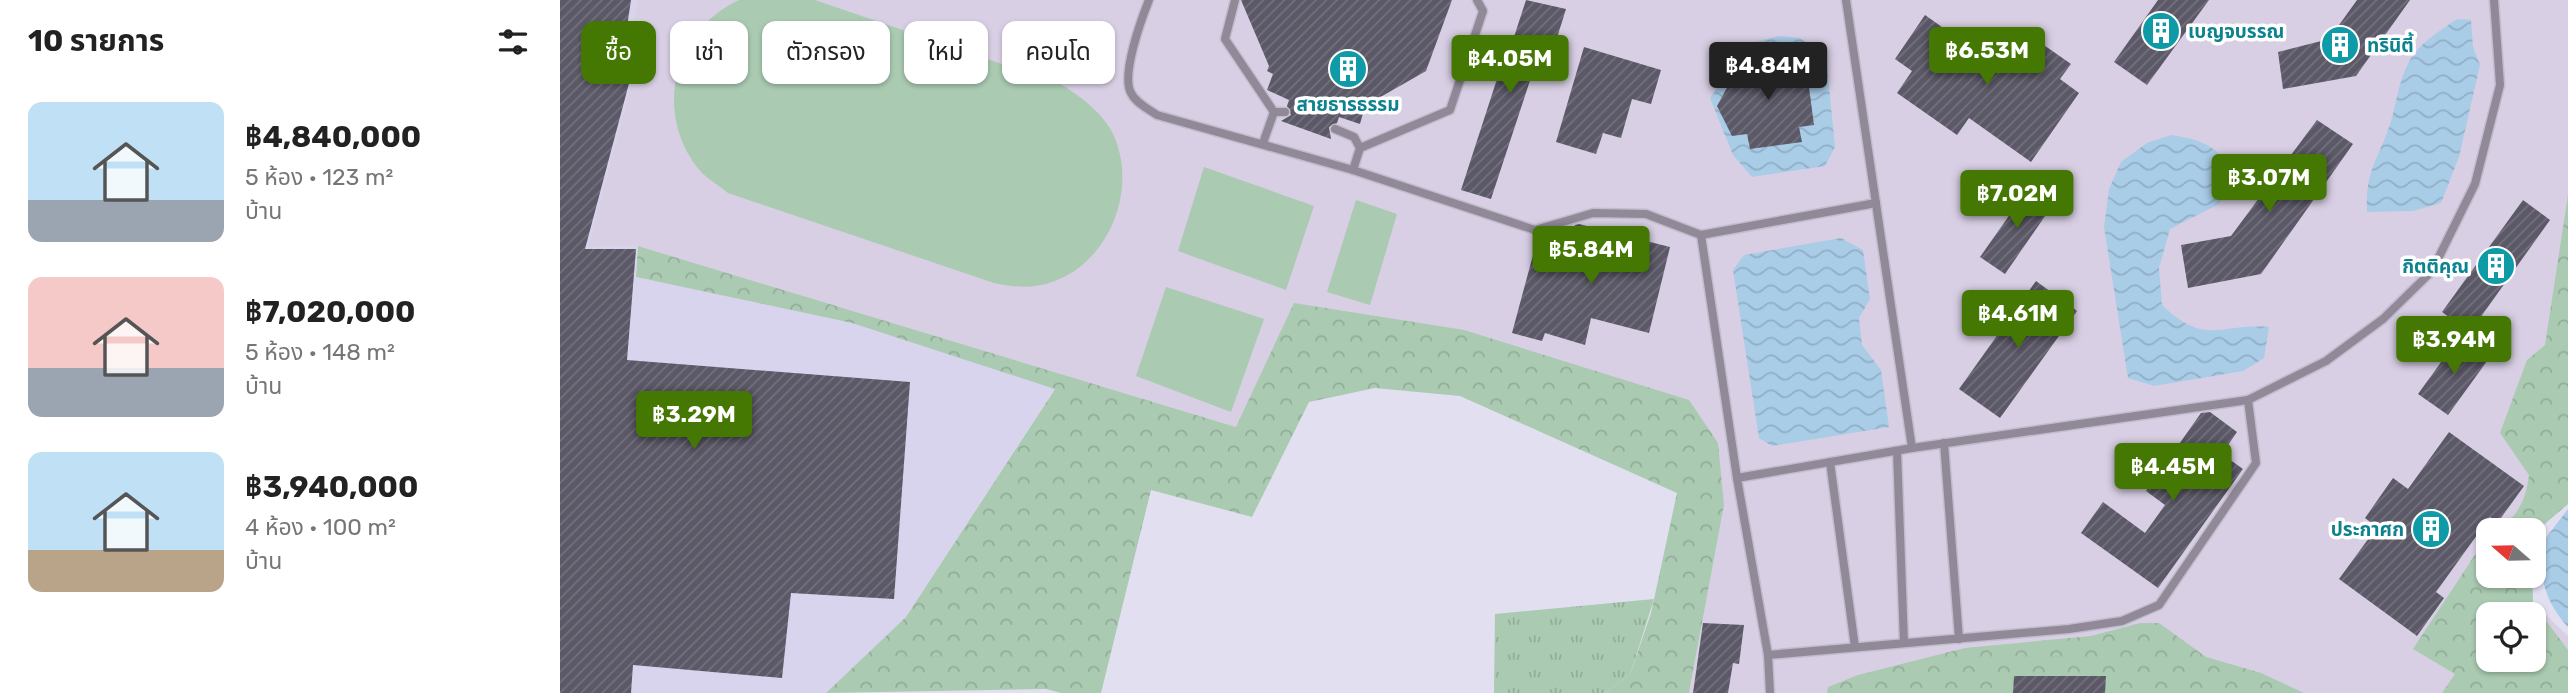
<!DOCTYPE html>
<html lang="th">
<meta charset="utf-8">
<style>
body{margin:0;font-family:Rubik,"Noto Sans Thai",sans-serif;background:#f2f2f2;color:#222;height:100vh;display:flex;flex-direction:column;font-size:26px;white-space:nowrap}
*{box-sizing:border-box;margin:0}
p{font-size:23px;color:#767676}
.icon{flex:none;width:38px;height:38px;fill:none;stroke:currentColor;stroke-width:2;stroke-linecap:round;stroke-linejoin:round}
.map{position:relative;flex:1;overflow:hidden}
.drawer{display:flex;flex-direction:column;background:#fff;width:560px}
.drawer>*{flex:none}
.guide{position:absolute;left:21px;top:21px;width:665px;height:63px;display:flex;gap:14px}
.needle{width:46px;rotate:290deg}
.controls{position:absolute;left:1916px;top:518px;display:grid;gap:14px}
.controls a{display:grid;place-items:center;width:70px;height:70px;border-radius:14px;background:#fff;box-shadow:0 2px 5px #0004;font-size:35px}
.price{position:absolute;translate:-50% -60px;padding:0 16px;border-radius:7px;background:#457802;color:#fff;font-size:23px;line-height:46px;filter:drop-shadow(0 2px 4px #0008)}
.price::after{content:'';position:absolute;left:50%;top:42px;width:21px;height:16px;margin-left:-10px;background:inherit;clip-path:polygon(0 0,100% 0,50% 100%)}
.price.current{background:#222;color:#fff}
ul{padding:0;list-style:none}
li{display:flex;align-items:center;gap:21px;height:175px;padding:0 28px}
li span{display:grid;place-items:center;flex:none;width:196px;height:140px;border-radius:14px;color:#555}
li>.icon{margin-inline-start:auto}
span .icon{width:84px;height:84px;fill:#fffc;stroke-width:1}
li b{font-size:30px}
h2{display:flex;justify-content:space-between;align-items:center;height:84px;padding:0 28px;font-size:30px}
.tag{padding:0 24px;border-radius:14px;background:#fff;box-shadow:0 2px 5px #0004;font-size:24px;line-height:63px}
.tag.current{background:#457802;color:#fff}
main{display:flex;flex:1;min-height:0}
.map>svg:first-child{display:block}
.built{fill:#d8d4ed}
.education{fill:#d8cfe4;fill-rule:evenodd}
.grass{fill:url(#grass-tufts)}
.forest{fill:url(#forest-crowns);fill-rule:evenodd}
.green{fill:#aacab1}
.water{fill:url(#water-waves)}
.building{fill:url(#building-hatch)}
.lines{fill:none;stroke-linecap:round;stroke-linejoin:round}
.lane-casing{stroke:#c0bdcd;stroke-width:11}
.lane{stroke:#918998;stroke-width:8}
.labels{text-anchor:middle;stroke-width:7;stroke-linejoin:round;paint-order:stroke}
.culture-label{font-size:19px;font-weight:bold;fill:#0d838f;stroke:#fff;text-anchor:start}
</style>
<main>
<section class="drawer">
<h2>10 รายการ<svg class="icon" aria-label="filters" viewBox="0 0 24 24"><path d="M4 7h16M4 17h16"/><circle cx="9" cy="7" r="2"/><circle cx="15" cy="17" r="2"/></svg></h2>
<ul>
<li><span style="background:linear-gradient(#bfe0f5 70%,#9aa5b1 0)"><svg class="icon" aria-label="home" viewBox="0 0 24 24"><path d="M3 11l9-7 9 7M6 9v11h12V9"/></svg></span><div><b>฿4,840,000</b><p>5 ห้อง · 123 m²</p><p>บ้าน</p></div></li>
<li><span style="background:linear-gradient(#f6c9c9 65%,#9aa5b1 0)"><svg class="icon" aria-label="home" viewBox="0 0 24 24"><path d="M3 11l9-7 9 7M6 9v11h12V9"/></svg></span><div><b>฿7,020,000</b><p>5 ห้อง · 148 m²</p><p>บ้าน</p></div></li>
<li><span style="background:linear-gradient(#bfe0f5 70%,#b9a48a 0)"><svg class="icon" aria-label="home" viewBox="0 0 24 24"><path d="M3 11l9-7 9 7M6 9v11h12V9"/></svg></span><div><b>฿3,940,000</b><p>4 ห้อง · 100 m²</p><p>บ้าน</p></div></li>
</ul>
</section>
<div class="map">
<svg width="2008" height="693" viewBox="0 0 2008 693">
<defs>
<pattern id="grass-tufts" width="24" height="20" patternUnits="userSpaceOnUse" patternTransform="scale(1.75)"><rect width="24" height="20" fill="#aacab1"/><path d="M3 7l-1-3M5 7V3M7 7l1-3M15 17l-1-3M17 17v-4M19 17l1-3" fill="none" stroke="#92ad98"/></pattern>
<pattern id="forest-crowns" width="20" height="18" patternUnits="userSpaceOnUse" patternTransform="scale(1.75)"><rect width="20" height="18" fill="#aacab1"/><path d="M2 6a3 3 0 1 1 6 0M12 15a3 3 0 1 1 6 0" fill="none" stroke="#92ad98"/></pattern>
<pattern id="water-waves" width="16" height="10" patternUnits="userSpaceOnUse" patternTransform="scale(1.75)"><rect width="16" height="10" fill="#a9cce7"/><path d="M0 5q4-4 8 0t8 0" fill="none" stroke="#91afc6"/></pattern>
<pattern id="building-hatch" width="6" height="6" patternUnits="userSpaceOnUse" patternTransform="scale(1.75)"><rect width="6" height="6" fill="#5b5867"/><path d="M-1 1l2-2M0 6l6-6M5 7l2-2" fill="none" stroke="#74717d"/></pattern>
</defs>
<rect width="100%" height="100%" fill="#e2dff1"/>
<polygon class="built" points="0,0 78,0 69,51 79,54 29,247 78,246 76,277 292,323 495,388 346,617 266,693 0,693"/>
<path class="education" d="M78,0H2008V504L1974,533V530H1928V576H1972L1973,603L2008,636V693H1129L1164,505L904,330L676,427L78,246L28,247L79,55L68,51ZM1928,614H1974V660H1928Z"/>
<polygon class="grass" points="1094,599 1070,675 1045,693 934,693 935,614"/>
<g class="forest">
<path d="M2008,195V504L1974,533V530H1936C1958,517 1966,500 1969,475L1940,433L1967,360L1985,345Z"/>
<polygon points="78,246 676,427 734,303 904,330 1129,400 1158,443 1164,505 1129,693 1045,693 1070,675 1091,613 1117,493 900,396 815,388 749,402 692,517 591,490 541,693 501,693 486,689 266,693 346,617 495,389 292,323 76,277"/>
<path d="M1928,535V576H1972L1973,603L2008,650V693H1882L1895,674L1853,649ZM1928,614H1974V660H1928Z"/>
<polygon points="1580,623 1599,623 1646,657 1701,673 1744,693 1267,693 1268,687 1298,675 1405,648 1531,636"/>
</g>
<g class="green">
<path d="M179,0H255L500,84C518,94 541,112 551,130C580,185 551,262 492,282C472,289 454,287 434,283L168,193C160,186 149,180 142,173C92,116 112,31 179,0Z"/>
<polygon points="644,167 754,206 726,290 618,251"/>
<polygon points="796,200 837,214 810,305 767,292"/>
<polygon points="606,287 704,319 671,412 576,376"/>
</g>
<g class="water">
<path d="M1897,19L1911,20L1913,47L1920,65L1899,157L1881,203L1853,211L1807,212C1805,169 1818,161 1830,124C1837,103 1838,81 1849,62C1859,43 1880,31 1897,19Z"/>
<polygon points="1219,36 1240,38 1266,55 1275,147 1265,166 1192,177 1173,155 1150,98 1187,44"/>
<path d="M1611,135C1644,140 1657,146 1675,174L1659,204L1610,229L1599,268L1602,305C1646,347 1659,323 1709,327L1704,358L1683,371L1594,386L1568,378L1544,227L1549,189L1561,162L1587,143Z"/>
<polygon points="1281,238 1303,250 1310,299 1299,318 1302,345 1321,370 1329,427 1212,446 1199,438 1173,270 1184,255"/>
<path d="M2008,509V627C1985,602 1982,581 1978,548Z"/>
</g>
<g class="building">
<polygon points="0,0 71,0 63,53 76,57 25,249 76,249 67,360 350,382 334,599 231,593 222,678 73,665 71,693 0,693"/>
<polygon points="681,0 892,0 866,71 810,103 809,108 805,106 800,124 779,117 777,123 769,127 771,139 721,121 731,115 727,106 729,100 707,90 713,74 707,71 709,66"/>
<polygon points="966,0 1006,9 996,41 984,38 931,199 901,190 949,42 952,43"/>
<polygon points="1598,0 1649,0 1587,85 1554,62"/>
<polygon points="1797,0 1850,0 1796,76 1723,89 1718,52 1769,39"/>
<polygon points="1365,15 1440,68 1465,32 1511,64 1500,79 1519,93 1471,162 1409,118 1397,135 1337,93 1352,71 1335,59"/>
<polygon points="1024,47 1101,70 1091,104 1072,99 1061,138 1043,133 1036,154 996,142"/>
<polygon points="1198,51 1232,61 1233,74 1247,72 1254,125 1239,127 1242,142 1190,149 1187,134 1172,136 1157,106 1169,84 1180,77 1184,63"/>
<polygon points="1757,120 1793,144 1701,274 1628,288 1621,245 1671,236"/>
<polygon points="1470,186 1494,203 1445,274 1420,257"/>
<polygon points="1963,200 1990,220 1910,332 1882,312"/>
<polygon points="1019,224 1110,247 1089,333 1031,318 1025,345 985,333 982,341 952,333 976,244 1008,253 1015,225"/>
<polygon points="1476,281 1517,311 1440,418 1399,389"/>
<polygon points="1900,336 1930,357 1888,415 1858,394"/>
<polygon points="1650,412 1677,432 1662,454 1683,469 1598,588 1521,533 1543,502 1585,533 1605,505 1586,491 1641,413"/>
<polygon points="1889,432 1964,486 1938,522 1930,517 1876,592 1884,598 1857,636 1779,579 1817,527 1805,518 1833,478 1848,489"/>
<polygon points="1143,623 1184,625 1179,664 1173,663 1168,693 1133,693"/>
<polygon points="1454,676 1546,676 1545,693 1453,693"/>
</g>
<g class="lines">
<defs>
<g id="lane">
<path d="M589,0C581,20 561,75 571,93C576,103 588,109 597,115L793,170L975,230L1033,213L1086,214L1141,235L1316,203"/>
<polyline points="675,0 665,39 714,112"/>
<polyline points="1286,0 1352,448"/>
<polyline points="775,129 794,137 800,148 793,170"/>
<polyline points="703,143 714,112 725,112"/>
<polyline points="800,148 890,110 923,11 917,0"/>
<polyline points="1141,235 1177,478 1208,655 1210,693"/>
<polyline points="1384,443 1399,639"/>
<polyline points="1337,451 1344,643"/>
<polyline points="1270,462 1295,647"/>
<polyline points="1177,478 1352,448 1688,400 1766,361 1823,319 1872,271 1915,184 1940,85 1934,0"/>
<polyline points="1208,655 1509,629 1562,621 1599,605 1696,463 1688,400"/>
</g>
</defs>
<use href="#lane" class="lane-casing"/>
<use href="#lane" class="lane"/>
</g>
<defs>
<symbol id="building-disc" viewBox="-11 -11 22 22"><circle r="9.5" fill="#0f9aa8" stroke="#fff"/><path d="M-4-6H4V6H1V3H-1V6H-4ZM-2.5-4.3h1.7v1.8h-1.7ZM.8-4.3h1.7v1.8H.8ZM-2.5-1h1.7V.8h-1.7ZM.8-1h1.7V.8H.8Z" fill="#fff"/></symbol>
</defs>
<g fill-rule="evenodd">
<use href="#building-disc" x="1579" y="9" width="44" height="44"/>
<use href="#building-disc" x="1758" y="23" width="44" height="44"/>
<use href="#building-disc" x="766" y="47" width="44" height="44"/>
<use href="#building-disc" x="1914" y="244" width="44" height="44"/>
<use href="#building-disc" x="1849" y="507" width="44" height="44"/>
</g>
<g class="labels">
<g class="culture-label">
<text x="1628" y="38">เบญจบรรณ</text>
<text x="1807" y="52">ทรินิตี้</text>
<text x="788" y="111" text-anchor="middle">สายธารธรรม</text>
<text x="1909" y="273" text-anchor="end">กิตติคุณ</text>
<text x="1844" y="536" text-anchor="end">ประกาศก</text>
</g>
</g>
</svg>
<div class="controls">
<a><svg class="needle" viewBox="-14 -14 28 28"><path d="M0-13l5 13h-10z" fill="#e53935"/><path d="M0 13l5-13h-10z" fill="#767676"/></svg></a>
<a><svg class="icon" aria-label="locate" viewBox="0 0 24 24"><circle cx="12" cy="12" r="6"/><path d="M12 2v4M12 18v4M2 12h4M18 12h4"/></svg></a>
</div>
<b class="price" style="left:1427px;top:87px">฿6.53M</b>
<b class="price" style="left:950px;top:95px">฿4.05M</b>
<b class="price current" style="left:1208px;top:102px">฿4.84M</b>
<b class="price" style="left:1709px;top:214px">฿3.07M</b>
<b class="price" style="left:1457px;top:230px">฿7.02M</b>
<b class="price" style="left:1031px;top:286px">฿5.84M</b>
<b class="price" style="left:1458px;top:350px">฿4.61M</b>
<b class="price" style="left:1894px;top:376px">฿3.94M</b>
<b class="price" style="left:134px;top:451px">฿3.29M</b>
<b class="price" style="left:1613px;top:503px">฿4.45M</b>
<div class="guide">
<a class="tag current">ซื้อ</a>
<a class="tag">เช่า</a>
<a class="tag">ตัวกรอง</a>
<a class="tag">ใหม่</a>
<a class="tag">คอนโด</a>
</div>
</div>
</main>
